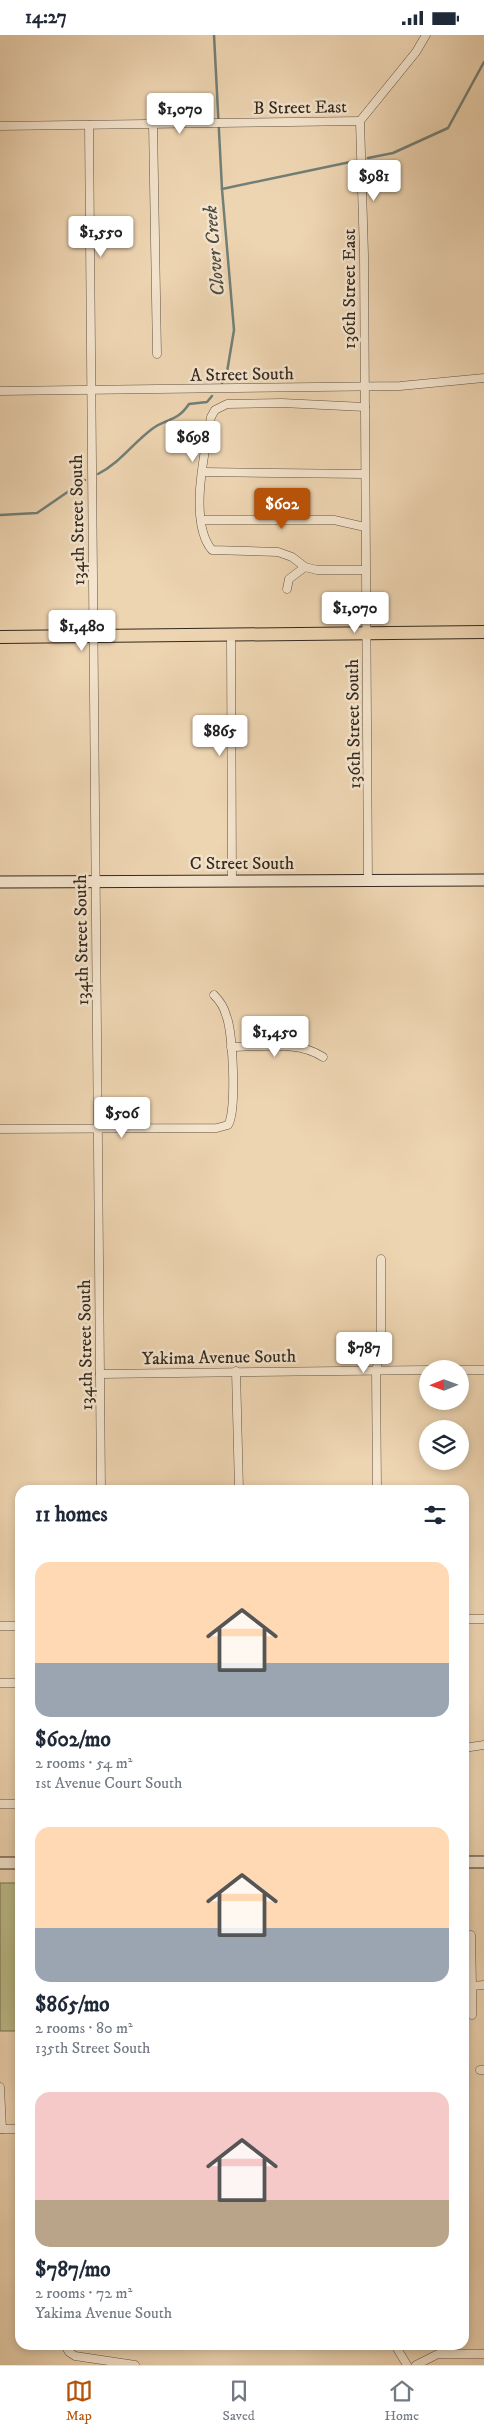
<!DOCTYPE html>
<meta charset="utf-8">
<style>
body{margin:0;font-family:"IM FELL DW Pica",serif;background:#f6f6f7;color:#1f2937;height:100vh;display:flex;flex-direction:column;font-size:19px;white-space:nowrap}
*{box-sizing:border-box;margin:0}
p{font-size:16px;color:#747a83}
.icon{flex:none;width:28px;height:28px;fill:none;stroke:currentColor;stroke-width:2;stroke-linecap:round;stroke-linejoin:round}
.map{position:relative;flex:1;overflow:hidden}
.panel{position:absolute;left:15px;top:1450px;width:454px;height:865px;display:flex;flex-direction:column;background:#fff;border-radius:15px;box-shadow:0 2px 8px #0003}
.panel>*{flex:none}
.needle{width:32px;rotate:269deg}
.tools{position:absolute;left:419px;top:1325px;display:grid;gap:10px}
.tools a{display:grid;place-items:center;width:50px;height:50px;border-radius:50%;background:#fff;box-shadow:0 2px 8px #0003;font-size:25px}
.price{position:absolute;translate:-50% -42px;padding:0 11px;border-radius:5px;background:#fff;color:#222;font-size:16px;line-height:32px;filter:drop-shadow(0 1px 2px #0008)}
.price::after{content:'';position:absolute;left:50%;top:30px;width:15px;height:11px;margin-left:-8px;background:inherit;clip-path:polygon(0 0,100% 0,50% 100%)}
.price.current{background:#b45309;color:#fff}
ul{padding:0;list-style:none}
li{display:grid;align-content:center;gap:10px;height:265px;padding:0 20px}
li span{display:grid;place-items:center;height:155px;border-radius:15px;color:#555}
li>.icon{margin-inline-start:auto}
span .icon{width:90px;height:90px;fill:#fffc;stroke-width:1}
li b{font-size:21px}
h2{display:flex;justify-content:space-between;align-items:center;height:60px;padding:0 20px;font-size:21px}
.status{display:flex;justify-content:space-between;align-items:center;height:35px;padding:0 25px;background:#fff;direction:ltr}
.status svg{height:14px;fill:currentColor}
.tab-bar{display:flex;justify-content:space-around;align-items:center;height:70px;border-top:1px solid #e0e1e3;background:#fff;font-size:14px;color:#747a83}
.tab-bar a{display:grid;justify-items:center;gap:2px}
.tab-bar .current{color:#b45309}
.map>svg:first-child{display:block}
.green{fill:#bbbc8a;stroke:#777254}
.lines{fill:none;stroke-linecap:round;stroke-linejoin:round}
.stream{stroke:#717f77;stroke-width:2.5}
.street-casing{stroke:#625444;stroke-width:9}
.secondary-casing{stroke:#33291f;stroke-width:13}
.primary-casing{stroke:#33291f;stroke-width:14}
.street{stroke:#f4e4cd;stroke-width:8}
.secondary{stroke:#f4e4cd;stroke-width:11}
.primary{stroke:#eed5b2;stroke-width:12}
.labels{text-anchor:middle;stroke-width:5;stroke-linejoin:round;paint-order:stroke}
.street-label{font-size:18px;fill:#33291f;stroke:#f4e4cd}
.water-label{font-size:19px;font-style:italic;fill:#4d4d44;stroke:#f4e4cd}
</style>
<div class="status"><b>14:27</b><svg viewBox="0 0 49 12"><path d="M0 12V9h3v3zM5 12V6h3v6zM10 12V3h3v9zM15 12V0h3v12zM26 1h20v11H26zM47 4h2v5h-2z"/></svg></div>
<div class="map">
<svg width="484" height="2330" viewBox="0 0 484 2330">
<rect width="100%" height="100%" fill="#eed5b2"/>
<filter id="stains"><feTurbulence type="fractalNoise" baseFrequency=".004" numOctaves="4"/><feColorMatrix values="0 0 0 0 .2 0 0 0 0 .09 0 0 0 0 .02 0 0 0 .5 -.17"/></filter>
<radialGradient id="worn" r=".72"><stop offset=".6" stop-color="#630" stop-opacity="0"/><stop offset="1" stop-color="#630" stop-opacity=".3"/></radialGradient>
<rect class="green" x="0" y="1848" width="20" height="148"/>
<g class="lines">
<g class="stream">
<polyline points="214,0 222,154"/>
<polyline points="368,123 393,118 448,93 484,27"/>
<polyline points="222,348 226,343 234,295 222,154 355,126"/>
<path d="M98,439C120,428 133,408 152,394C168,382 176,388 189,369L207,367L212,361"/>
<polyline points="0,480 37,478 85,445"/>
</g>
<defs>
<g id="street">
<polyline points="153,89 157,319"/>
<polyline points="89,90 101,1455"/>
<polyline points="0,91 360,86"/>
<polyline points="0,356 400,351 484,343"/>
<path d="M365,372L282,368L227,369L215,375L211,382C205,416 188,487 212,515L278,517L292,522L305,532L317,535H365"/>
<polyline points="203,437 364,439"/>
<polyline points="201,485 334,485 365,492"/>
<polyline points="287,554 289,544 305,532"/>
<polyline points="231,600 232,845"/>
<polyline points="368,847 364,220 360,86 416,17 426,0"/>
<path d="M231,1012C260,1012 298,1005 323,1022"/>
<path d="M0,1094L217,1093L228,1090C237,1077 233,996 226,980C224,972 220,966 214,960"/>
<polyline points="460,1335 484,1335"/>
<polyline points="236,1336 239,1455"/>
<polyline points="100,1339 428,1335"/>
<polyline points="377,1455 376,1335 381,1317 381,1224"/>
<polyline points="464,1584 484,1584"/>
<polyline points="0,1591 20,1591"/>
<polyline points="0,1648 20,1648"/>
<polyline points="464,1713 484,1710"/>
<polyline points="0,1769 20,1769"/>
<polyline points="471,1900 472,1951"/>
<polyline points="472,1980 472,1951 484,1950"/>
<polyline points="480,2035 484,2035"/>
<polyline points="0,2052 2,2094"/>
<polyline points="0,2094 20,2094"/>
<polyline points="65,2310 69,2317 75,2321 135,2330"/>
<polyline points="395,2310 407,2330"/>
<polyline points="416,2330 438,2319 484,2319"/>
</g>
<g id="secondary">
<polyline points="0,847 484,845"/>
<polyline points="464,1827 484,1827"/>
<polyline points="0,1828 20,1828"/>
</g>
<polyline id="primary" points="0,602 484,597"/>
</defs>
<use href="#street" class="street-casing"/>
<use href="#secondary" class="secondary-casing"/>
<use href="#primary" class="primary-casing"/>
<use href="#street" class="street"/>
<use href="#secondary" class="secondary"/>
<use href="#primary" class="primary"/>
</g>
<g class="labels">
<g class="street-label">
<text transform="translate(300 72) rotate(-1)" y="6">B Street East</text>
<text transform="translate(349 254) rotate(-90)" y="6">136th Street East</text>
<text transform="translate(242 339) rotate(-1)" y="6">A Street South</text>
<text transform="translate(77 485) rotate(-91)" y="6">134th Street South</text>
<text transform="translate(353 689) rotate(-91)" y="6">136th Street South</text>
<text x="242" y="834">C Street South</text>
<text transform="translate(81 905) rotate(-91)" y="6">134th Street South</text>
<text transform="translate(85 1310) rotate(-91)" y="6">134th Street South</text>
<text transform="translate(219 1322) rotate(-1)" y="6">Yakima Avenue South</text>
</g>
<g class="water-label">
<text transform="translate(213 216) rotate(-95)" y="7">Clover Creek</text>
</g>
</g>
<rect width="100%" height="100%" filter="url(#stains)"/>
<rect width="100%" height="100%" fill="url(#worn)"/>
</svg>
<div class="tools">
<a><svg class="needle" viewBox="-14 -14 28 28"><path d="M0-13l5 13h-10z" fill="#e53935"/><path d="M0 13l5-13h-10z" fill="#747a83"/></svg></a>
<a><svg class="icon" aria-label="layers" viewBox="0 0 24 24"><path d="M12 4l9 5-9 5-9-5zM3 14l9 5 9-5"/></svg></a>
</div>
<b class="price" style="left:180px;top:100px">$1,070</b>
<b class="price" style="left:374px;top:167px">$981</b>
<b class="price" style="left:101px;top:223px">$1,550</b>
<b class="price" style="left:193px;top:428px">$698</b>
<b class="price current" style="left:282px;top:495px">$602</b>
<b class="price" style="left:355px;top:599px">$1,070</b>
<b class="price" style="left:82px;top:617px">$1,480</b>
<b class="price" style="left:220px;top:722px">$865</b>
<b class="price" style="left:275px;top:1023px">$1,450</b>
<b class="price" style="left:122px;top:1104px">$506</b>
<b class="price" style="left:364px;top:1339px">$787</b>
<section class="panel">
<h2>11 homes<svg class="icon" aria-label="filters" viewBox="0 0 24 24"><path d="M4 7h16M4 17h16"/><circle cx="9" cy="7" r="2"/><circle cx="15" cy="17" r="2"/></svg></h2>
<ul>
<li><span style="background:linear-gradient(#ffd9b3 65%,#9aa5b1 0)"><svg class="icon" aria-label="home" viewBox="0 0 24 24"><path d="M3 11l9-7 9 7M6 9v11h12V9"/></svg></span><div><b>$602/mo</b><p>2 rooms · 54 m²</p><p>1st Avenue Court South</p></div></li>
<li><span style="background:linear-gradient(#ffd9b3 65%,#9aa5b1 0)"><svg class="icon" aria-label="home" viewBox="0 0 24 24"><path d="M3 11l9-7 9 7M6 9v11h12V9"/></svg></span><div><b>$865/mo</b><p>2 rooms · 80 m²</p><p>135th Street South</p></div></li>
<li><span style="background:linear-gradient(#f6c9c9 70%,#b9a48a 0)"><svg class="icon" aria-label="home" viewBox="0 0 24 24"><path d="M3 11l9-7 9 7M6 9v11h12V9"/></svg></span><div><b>$787/mo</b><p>2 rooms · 72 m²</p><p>Yakima Avenue South</p></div></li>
</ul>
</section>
</div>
<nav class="tab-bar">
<a class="current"><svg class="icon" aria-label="map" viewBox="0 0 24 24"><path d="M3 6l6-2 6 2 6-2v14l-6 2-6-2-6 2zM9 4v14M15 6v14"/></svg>Map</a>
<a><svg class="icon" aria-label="saved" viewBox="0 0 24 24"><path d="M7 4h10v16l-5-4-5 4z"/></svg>Saved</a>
<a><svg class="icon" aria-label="home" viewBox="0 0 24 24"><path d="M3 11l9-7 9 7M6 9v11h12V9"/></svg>Home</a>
</nav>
